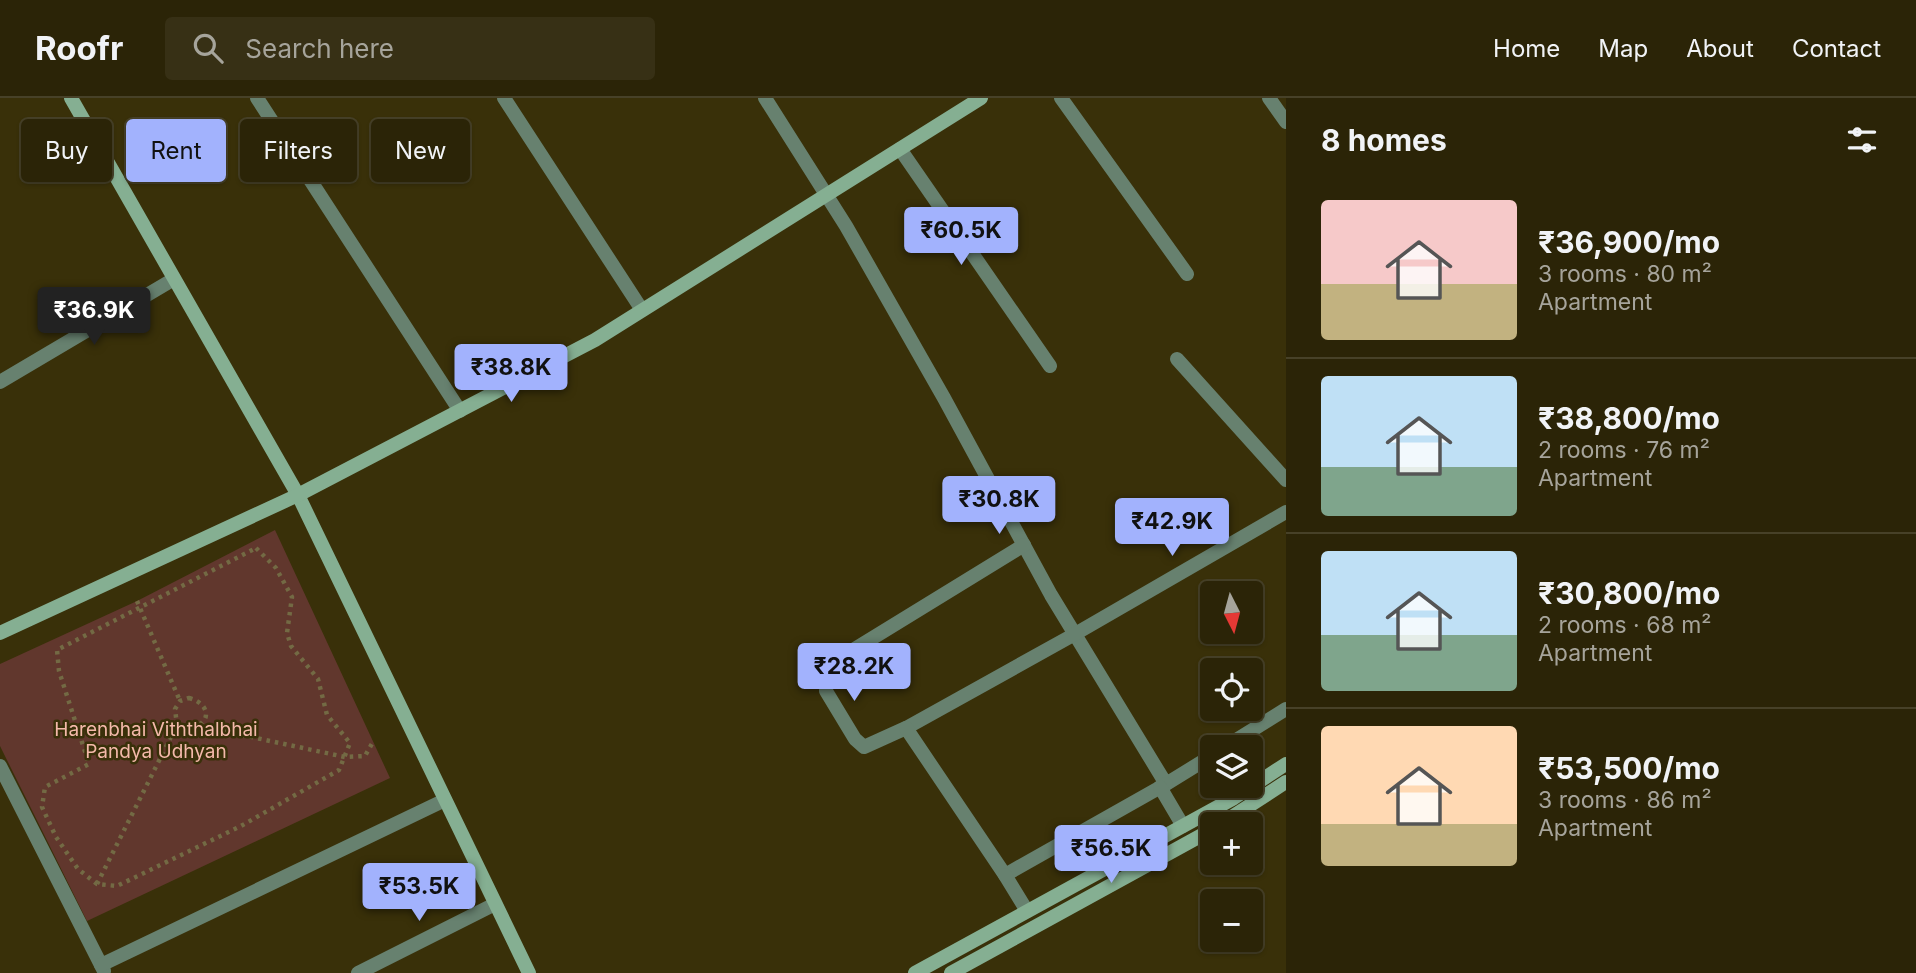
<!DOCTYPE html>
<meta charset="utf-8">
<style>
body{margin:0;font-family:Inter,sans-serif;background:#373015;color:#f1f3f6;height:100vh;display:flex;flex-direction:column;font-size:26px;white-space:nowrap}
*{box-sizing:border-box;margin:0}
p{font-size:23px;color:#a6a49b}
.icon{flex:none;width:38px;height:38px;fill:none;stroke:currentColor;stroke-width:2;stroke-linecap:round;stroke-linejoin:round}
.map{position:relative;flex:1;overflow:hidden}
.panel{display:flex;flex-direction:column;background:#2b2407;width:630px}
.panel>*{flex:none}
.banner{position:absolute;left:21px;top:21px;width:665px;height:63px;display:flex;gap:14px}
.needle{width:46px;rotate:174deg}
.fabs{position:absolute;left:1200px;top:483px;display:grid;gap:14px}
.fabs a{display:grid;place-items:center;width:63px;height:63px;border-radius:7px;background:#2b2407;box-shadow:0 2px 5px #0004,0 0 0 2px #474128;font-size:35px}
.price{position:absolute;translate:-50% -60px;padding:0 16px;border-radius:7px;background:#a2b2fd;color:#111;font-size:23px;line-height:46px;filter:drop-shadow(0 2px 4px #0008)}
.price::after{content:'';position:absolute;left:50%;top:42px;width:21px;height:16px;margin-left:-10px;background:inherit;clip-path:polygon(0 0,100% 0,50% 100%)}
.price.on{background:#222;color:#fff}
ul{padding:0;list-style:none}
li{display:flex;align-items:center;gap:21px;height:175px;padding:0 35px}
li+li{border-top:2px solid #474128}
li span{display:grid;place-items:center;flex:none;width:196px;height:140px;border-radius:7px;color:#555}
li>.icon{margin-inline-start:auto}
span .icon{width:84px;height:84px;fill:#fffc;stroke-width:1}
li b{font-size:30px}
h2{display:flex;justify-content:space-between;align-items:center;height:84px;padding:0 35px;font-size:30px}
.pill{padding:0 24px;border-radius:7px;background:#2b2407;box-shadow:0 2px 5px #0004,0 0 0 2px #474128;font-size:24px;line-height:63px}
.pill.on{background:#a2b2fd;color:#111}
header{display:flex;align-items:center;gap:42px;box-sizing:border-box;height:98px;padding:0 35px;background:#2b2407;border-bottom:2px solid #474128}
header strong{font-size:33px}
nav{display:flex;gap:38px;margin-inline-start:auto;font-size:24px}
.search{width:490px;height:63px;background:#373015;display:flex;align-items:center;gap:18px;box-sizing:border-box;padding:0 24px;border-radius:7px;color:#a6a49b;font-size:26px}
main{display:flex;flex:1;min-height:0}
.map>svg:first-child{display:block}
.green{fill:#61372d}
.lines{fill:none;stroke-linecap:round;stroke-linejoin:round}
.path{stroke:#736a44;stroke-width:4.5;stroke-dasharray:3.5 5;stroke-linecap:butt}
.street{stroke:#67816f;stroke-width:14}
.secondary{stroke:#85af92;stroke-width:14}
.labels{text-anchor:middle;stroke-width:5;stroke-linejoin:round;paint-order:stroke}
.park-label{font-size:19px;fill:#f4b9aa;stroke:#393009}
</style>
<header>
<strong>Roofr</strong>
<div class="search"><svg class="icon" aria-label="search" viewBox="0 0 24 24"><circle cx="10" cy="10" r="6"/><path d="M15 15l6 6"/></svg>Search here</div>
<nav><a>Home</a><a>Map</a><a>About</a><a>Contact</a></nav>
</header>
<main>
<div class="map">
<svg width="1286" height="875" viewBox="0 0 1286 875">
<rect width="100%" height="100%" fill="#393009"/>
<polygon class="green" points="275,432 390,680 87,823 0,648 0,566 137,503"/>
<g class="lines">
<g class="path">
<polygon points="256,450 276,470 292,499 287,535 291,548 318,581 327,617 350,645 339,672 241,728 117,788 97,786 78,771 56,739 42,709 45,689 89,666 59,573 57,552"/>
<polyline points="137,503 180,603"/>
<path d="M189,600C216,607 210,636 177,627L175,611L180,603Z"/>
<polyline points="200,628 345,659 365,658 374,642"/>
<polyline points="97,786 177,627"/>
</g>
<g class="street">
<polyline points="257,0 460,313"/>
<polyline points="504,0 642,212"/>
<polyline points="765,0 846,128 944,300 1051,497 1166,686 1213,657"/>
<polyline points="1061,0 1187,176"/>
<polyline points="1269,0 1286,24"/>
<polyline points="900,51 1050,268"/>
<polyline points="1177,261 1286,382"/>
<polyline points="0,284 174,181"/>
<polyline points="1024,447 827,568 826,593 855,641 864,649 906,630 1075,536 1286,414"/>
<polyline points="906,630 1005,777 1166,686"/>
<polyline points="1225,649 1286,611"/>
<polyline points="0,668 104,873"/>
<polyline points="1160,689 1183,728"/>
<polyline points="1005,777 1027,813"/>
<polyline points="101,867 445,702"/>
<polyline points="358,875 495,806"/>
</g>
<g class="secondary">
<polyline points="71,0 298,397 529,875"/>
<polyline points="0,535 298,397 595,242 981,0"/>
<polyline points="1221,726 1286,684"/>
<polyline points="915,875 1234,700 1286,666"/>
<polyline points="951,875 1213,731"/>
</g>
</g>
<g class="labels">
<g class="park-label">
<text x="156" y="638">Harenbhai Viththalbhai<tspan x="156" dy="22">Pandya Udhyan</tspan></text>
</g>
</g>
</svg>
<div class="fabs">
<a><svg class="needle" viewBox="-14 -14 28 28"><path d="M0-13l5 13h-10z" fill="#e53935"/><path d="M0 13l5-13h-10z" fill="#a6a49b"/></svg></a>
<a><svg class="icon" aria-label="locate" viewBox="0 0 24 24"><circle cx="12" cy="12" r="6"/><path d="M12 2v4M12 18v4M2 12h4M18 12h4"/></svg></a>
<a><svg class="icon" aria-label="layers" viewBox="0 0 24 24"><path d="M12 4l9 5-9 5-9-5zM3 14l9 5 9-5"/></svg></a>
<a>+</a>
<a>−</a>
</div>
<b class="price" style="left:961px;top:169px">₹60.5K</b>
<b class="price on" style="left:94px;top:249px">₹36.9K</b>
<b class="price" style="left:511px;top:306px">₹38.8K</b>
<b class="price" style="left:999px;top:438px">₹30.8K</b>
<b class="price" style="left:1172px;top:460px">₹42.9K</b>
<b class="price" style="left:854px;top:605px">₹28.2K</b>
<b class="price" style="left:1111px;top:787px">₹56.5K</b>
<b class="price" style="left:419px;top:825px">₹53.5K</b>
<div class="banner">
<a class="pill">Buy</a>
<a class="pill on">Rent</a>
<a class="pill">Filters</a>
<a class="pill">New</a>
</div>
</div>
<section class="panel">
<h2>8 homes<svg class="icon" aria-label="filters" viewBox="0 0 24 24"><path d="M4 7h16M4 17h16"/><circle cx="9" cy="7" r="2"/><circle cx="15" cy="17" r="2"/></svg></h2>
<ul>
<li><span style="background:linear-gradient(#f6c9c9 60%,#c2b280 0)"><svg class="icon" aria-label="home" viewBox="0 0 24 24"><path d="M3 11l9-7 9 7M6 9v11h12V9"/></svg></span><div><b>₹36,900/mo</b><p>3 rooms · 80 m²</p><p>Apartment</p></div></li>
<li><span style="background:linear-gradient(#bfe0f5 65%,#7fa58c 0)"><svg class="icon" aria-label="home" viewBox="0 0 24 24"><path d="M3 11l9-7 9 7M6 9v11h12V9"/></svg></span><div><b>₹38,800/mo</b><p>2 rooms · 76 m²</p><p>Apartment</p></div></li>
<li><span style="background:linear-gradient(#bfe0f5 60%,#7fa58c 0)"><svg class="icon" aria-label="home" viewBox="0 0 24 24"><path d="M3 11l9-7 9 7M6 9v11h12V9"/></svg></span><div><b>₹30,800/mo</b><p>2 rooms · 68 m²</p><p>Apartment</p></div></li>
<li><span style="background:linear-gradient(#ffd9b3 70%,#c2b280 0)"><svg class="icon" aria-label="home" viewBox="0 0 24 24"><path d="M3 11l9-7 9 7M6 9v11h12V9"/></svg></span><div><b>₹53,500/mo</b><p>3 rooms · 86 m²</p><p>Apartment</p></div></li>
</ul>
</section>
</main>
